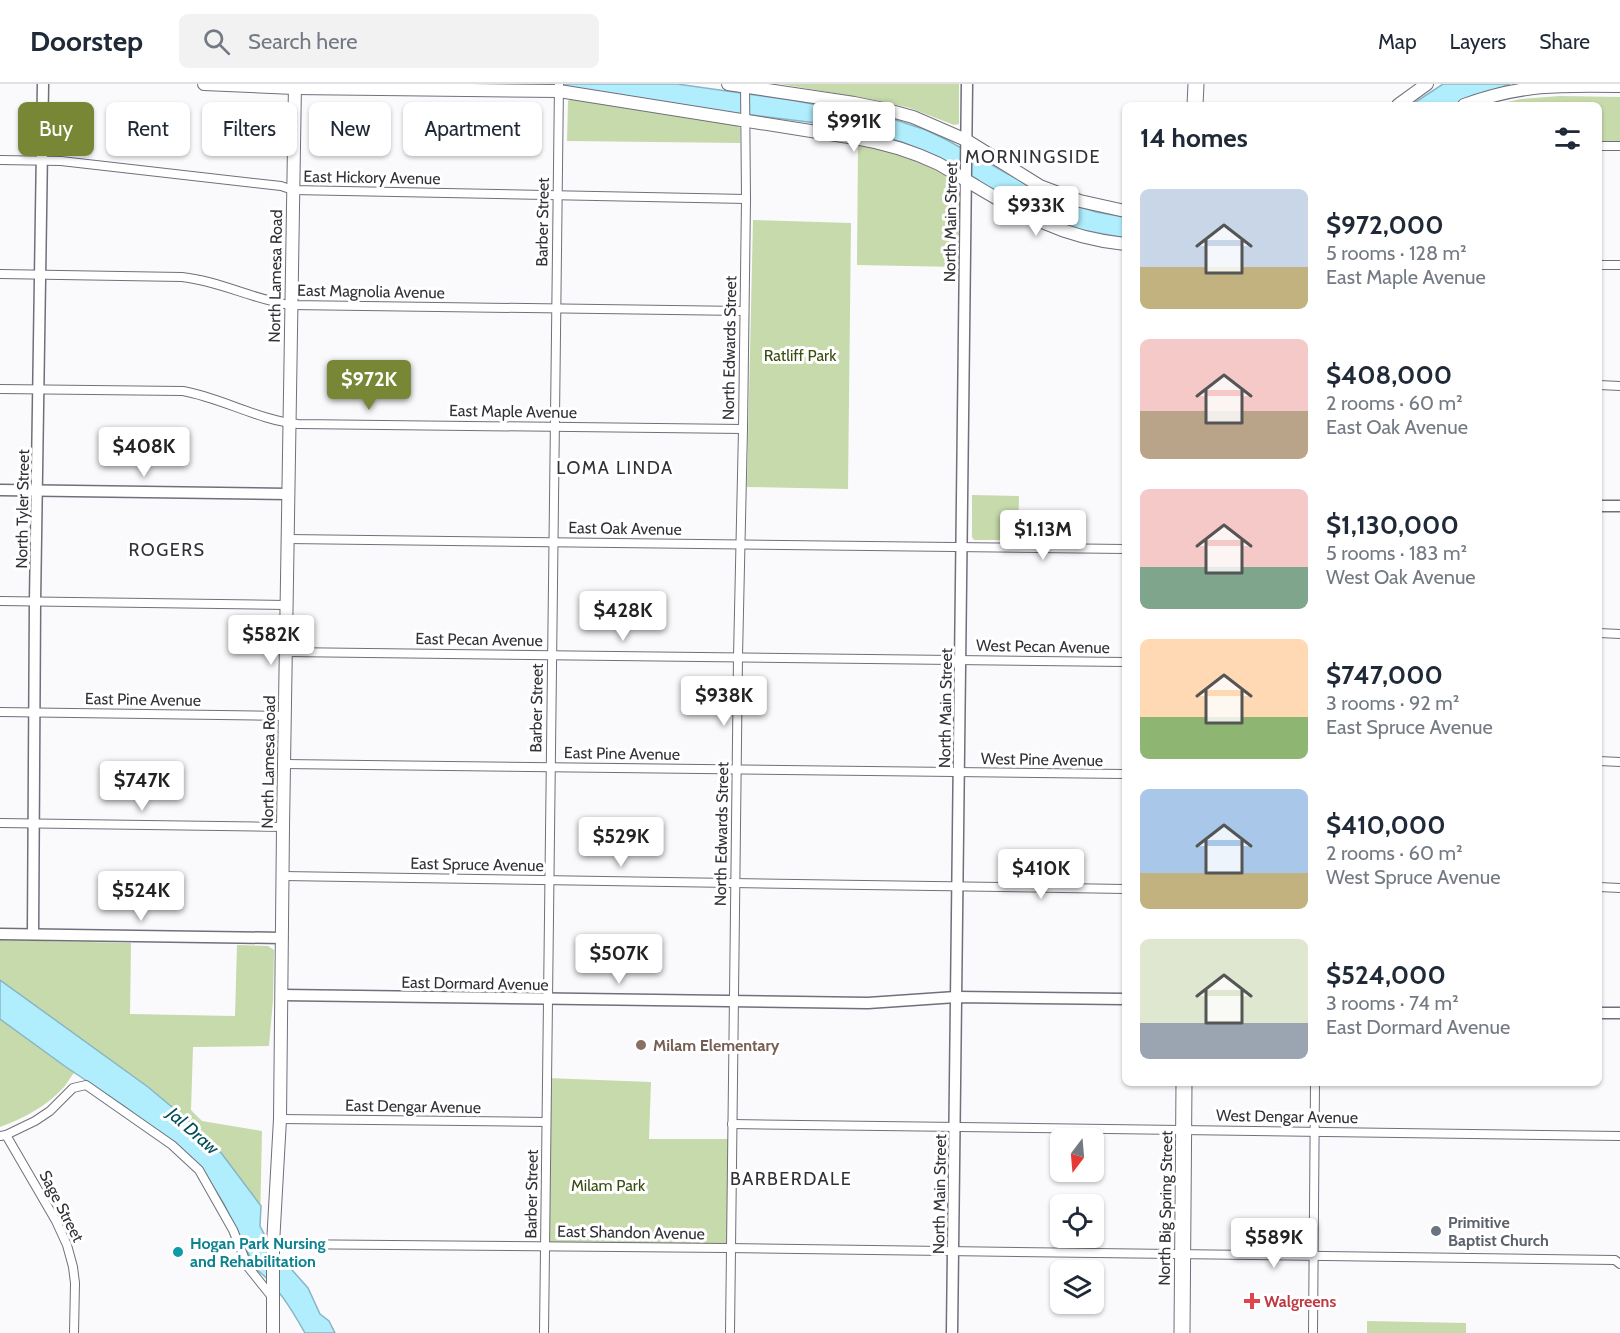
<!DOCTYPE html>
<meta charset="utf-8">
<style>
body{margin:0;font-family:Cabin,sans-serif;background:#f2f2f3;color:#1f2937;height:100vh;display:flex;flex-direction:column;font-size:22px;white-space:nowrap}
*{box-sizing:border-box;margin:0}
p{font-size:20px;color:#747a83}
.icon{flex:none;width:33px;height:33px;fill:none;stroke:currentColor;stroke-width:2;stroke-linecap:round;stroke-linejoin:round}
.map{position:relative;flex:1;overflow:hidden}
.drawer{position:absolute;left:1122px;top:18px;width:480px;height:984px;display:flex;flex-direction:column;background:#fff;border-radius:9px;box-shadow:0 2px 4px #0004}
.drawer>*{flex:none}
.hud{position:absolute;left:18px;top:18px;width:570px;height:54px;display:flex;gap:12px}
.needle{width:39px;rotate:196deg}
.tools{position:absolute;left:1050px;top:1044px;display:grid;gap:12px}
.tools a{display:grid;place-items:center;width:54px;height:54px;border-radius:9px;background:#fff;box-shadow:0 2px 4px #0004;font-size:30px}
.price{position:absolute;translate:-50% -51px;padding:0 14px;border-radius:6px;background:#fff;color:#222;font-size:20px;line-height:39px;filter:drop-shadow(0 2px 3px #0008)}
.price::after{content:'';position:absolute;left:50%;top:36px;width:18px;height:14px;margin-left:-9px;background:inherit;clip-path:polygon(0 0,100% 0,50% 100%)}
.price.active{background:#788736;color:#fff}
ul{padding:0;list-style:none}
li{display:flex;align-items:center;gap:18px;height:150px;padding:0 18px}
li span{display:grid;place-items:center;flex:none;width:168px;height:120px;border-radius:9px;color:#555}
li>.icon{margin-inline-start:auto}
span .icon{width:72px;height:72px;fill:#fffc;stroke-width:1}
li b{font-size:26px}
h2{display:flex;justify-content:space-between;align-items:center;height:72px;padding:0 18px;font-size:26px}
.pill{padding:0 21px;border-radius:9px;background:#fff;box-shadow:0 2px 4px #0004;font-size:21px;line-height:54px}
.pill.active{background:#788736;color:#fff}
header{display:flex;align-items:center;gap:36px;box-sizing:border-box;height:84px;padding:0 30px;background:#fff;border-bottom:2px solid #e0e1e3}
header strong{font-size:28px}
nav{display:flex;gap:33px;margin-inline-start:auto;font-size:21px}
.search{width:420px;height:54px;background:#f2f2f3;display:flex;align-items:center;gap:15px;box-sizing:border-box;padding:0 21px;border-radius:9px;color:#747a83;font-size:22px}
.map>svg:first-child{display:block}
.green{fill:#c6daab}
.water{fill:#b0eefe;stroke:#8ab5c2;stroke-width:1.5}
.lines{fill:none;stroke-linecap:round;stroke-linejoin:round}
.minor-casing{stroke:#706f7b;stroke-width:10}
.tertiary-casing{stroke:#706f7b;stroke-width:13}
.secondary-casing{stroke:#706f7b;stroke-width:14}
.trunk-casing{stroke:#706f7b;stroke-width:17}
.minor{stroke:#fff;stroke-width:8}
.tertiary{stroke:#fff;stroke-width:10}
.secondary{stroke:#fff;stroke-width:12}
.trunk{stroke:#fff;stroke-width:15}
.education-dot{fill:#8d6e63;stroke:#fff;stroke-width:2}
.worship-dot{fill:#6b7280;stroke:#fff;stroke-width:2}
.culture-dot{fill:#0f9aa8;stroke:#fff;stroke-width:2}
.health-dot{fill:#e0444e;stroke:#fff;stroke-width:2}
.labels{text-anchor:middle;stroke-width:6;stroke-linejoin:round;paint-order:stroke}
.street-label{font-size:16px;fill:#313136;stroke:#fff}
.park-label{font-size:16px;fill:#394f10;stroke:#fff}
.education-label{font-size:16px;font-weight:bold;fill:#785e54;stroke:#fff;text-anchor:start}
.worship-label{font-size:16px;font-weight:bold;fill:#5b616d;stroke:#fff;text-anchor:start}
.culture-label{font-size:16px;font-weight:bold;fill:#0d838f;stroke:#fff;text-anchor:start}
.health-label{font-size:16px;font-weight:bold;fill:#be3a42;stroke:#fff;text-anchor:start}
.neighbourhood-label{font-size:18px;letter-spacing:1.5px;fill:#313136;stroke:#fff}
.water-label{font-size:18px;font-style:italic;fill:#014d5a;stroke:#fff}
</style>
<header>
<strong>Doorstep</strong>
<div class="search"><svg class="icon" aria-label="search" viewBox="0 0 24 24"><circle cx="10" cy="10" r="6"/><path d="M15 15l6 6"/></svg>Search here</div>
<nav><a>Map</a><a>Layers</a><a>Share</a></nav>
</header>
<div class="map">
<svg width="1620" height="1249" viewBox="0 0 1620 1249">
<rect width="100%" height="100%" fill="#fafafd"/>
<g class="green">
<polygon points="780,0 959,0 959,40 954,41 910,24 880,17"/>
<polygon points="1560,12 1620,13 1620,57 1599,57 1599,21 1493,21 1521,15"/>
<polygon points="571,14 736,40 740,44 740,59 567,57 568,17"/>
<polygon points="858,60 898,69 931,82 959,98 958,183 857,181"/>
<polygon points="753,136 851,139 848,405 747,403"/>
<polygon points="972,411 1019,412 1018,456 974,456 972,453"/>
<path d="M0,856L131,859L130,930L235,932L237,861L268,862L274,866L273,916L269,962L193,963L191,1026L202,1037L262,1047L260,1142L250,1173L224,1120L205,1089L175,1061L124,1022L75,988C71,992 68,998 64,1003C47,1022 24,1034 0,1043Z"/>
<polygon points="547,994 651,998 649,1055 732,1055 731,1164 545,1162"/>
<polygon points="1367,1237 1466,1239 1466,1249 1367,1249"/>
</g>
<g class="water">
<polygon points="453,0 677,0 791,16 893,35 926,46 947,56 1033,104 1059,116 1096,128 1125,133 1125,154 1072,144 1044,134 989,106 977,95 939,73 902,58 864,48 816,39 752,31"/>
<polygon points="1443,0 1510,0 1452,21 1411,21"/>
<path d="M0,896L148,1003L197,1044L222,1070L261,1122L260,1142L270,1161L308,1204L320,1230L329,1237L335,1249H305C292,1226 277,1201 256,1185L224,1120L205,1089L175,1061L124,1022L66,983L0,935Z"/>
</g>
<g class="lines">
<defs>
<g id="minor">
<polyline points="1599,62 1620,62"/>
<polyline points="0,76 61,77 281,102 293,106 746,115"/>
<polyline points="1599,181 1620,181"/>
<path d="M0,190L182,193C220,197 254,216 291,221L744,227"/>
<polyline points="1599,301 1620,302"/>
<path d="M0,305L183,307C222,314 258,336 298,340L743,345"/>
<polyline points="288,455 1125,465"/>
<polyline points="0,517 286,521"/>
<polyline points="1599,549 1620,550"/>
<polyline points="286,568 1125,578"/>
<polyline points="0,628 285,632"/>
<polyline points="1599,677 1620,678"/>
<polyline points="284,680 1125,690"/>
<polyline points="0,739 283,743"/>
<polyline points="283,792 1125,805"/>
<polyline points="1599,803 1620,804"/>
<polyline points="280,1035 546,1038"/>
<polyline points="732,1040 1620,1052"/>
<polyline points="6,1051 56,1137 67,1161 73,1183 75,1199 74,1249"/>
<polyline points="0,1052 6,1051 35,1037 50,1027 73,1004 86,1001 172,1061 199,1086 233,1146 248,1183 272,1213"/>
<polyline points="273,1160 726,1164 1615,1176 1620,1180"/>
<polyline points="544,1249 559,0"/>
<polyline points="730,1249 738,573 743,345 746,115 745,0"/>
<polyline points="1313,1249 1315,999"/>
</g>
<g id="tertiary">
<polyline points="0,406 288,410"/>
<polyline points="1599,422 1620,422"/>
<polyline points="0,850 282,854"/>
<polyline points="33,850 35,518 43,0"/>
<polyline points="282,911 868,919 956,913 1125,915"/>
<polyline points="1599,929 1620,929"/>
<polyline points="952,1249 967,0"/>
</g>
<g id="secondary">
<path d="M204,0L294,4L559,7L855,54C885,59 912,67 939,80C1002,117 1050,153 1125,160"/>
<polyline points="728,0 854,19 884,25 913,33 966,56 1040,102 1080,117 1125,127"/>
<polyline points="1398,21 1427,0"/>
<path d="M1464,21C1521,0 1561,1 1620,2"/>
<polyline points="273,1249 273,1160 280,1035 283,743 295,0"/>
</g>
<g id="trunk">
<polyline points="1195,21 1196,0"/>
<polyline points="1182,1249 1184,999"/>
</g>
</defs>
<use href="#minor" class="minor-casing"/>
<use href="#tertiary" class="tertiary-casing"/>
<use href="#secondary" class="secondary-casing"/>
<use href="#trunk" class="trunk-casing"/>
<use href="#minor" class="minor"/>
<use href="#tertiary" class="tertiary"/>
<use href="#secondary" class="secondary"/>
<use href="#trunk" class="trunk"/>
</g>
<circle class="education-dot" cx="641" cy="961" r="6"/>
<circle class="worship-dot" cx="1436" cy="1147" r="6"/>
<circle class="culture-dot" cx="178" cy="1168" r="6"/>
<path class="health-dot" d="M1249 1208h6v6h6v6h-6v6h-6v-6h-6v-6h6z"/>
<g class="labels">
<g class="street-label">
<text transform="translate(372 93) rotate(1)" y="6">East Hickory Avenue</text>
<text transform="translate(542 138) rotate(-89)" y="6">Barber Street</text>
<text transform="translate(950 138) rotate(-89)" y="6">North Main Street</text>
<text transform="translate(275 192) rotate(-89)" y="6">North Lamesa Road</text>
<text transform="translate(371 207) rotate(1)" y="6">East Magnolia Avenue</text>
<text transform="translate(729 264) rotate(-89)" y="6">North Edwards Street</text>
<text transform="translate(513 327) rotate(1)" y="6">East Maple Avenue</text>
<text transform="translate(22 425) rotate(-89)" y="6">North Tyler Street</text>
<text transform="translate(625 444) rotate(1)" y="6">East Oak Avenue</text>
<text transform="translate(479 555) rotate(1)" y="6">East Pecan Avenue</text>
<text transform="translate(1043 562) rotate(1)" y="6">West Pecan Avenue</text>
<text transform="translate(143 615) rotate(1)" y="6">East Pine Avenue</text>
<text transform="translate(536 624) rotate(-89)" y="6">Barber Street</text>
<text transform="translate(945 624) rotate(-89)" y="6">North Main Street</text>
<text transform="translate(622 669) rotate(1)" y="6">East Pine Avenue</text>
<text transform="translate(1042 675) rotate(1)" y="6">West Pine Avenue</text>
<text transform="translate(268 678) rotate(-89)" y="6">North Lamesa Road</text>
<text transform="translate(721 750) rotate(-89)" y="6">North Edwards Street</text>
<text transform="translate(477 780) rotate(1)" y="6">East Spruce Avenue</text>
<text transform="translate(475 899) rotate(1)" y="6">East Dormard Avenue</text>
<text transform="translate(413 1022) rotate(1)" y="6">East Dengar Avenue</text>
<text transform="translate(1287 1032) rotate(1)" y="6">West Dengar Avenue</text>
<text transform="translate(531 1110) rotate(-89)" y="6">Barber Street</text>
<text transform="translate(939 1110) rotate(-89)" y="6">North Main Street</text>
<text transform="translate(62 1122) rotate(63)" y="6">Sage Street</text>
<text transform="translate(1165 1124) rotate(-89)" y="6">North Big Spring Street</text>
<text transform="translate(631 1148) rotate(1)" y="6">East Shandon Avenue</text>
</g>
<g class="park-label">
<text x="800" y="277">Ratliff Park</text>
<text x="608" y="1107">Milam Park</text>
</g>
<g class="education-label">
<text x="653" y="967">Milam Elementary</text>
</g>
<g class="worship-label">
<text x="1448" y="1144">Primitive<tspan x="1448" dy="18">Baptist Church</tspan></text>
</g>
<g class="culture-label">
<text x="190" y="1165">Hogan Park Nursing<tspan x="190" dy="18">and Rehabilitation</tspan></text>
</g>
<g class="health-label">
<text x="1264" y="1223">Walgreens</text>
</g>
<g class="neighbourhood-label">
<text x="1033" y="79">MORNINGSIDE</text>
<text x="615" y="390">LOMA LINDA</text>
<text x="167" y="472">ROGERS</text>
<text x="791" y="1101">BARBERDALE</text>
</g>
<g class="water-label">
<text transform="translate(193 1047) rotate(41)" y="6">Jal Draw</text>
</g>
</g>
</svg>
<div class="tools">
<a><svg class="needle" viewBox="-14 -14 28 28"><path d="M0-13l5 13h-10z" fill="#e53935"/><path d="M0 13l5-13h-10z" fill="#747a83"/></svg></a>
<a><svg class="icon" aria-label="locate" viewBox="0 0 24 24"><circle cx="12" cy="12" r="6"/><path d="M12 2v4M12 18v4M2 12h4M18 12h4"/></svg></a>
<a><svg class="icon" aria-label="layers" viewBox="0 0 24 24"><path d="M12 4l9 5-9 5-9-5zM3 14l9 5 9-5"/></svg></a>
</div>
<b class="price" style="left:854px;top:69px">$991K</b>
<b class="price" style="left:1036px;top:153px">$933K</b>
<b class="price active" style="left:369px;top:327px">$972K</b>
<b class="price" style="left:144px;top:394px">$408K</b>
<b class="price" style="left:1043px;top:477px">$1.13M</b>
<b class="price" style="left:623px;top:558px">$428K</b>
<b class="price" style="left:271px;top:582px">$582K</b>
<b class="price" style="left:724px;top:643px">$938K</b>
<b class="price" style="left:142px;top:728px">$747K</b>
<b class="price" style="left:621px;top:784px">$529K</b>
<b class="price" style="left:1041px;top:816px">$410K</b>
<b class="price" style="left:141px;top:838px">$524K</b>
<b class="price" style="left:619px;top:901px">$507K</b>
<b class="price" style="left:1274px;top:1185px">$589K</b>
<div class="hud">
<a class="pill active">Buy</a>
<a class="pill">Rent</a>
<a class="pill">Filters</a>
<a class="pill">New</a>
<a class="pill">Apartment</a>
</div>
<section class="drawer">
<h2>14 homes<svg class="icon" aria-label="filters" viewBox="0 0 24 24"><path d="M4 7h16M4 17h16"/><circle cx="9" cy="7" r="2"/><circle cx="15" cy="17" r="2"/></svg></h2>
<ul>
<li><span style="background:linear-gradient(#c9d6e8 65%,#c2b280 0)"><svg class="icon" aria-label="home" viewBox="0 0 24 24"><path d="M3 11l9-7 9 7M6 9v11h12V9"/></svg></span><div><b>$972,000</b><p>5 rooms · 128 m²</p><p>East Maple Avenue</p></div></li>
<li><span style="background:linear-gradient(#f6c9c9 60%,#b9a48a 0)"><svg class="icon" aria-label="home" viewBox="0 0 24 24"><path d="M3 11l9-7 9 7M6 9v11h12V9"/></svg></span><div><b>$408,000</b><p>2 rooms · 60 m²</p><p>East Oak Avenue</p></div></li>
<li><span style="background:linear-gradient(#f6c9c9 65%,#7fa58c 0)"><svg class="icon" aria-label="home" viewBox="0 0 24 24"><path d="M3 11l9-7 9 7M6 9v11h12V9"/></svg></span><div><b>$1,130,000</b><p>5 rooms · 183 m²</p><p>West Oak Avenue</p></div></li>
<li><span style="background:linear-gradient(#ffd9b3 65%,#8fb573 0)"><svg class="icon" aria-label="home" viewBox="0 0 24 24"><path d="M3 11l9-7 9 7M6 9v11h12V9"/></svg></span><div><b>$747,000</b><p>3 rooms · 92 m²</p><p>East Spruce Avenue</p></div></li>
<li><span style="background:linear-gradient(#a9c7e8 70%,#c2b280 0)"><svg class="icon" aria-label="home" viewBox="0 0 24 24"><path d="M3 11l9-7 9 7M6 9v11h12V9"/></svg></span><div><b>$410,000</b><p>2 rooms · 60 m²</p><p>West Spruce Avenue</p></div></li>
<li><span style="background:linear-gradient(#dfe7d0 70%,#9aa5b1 0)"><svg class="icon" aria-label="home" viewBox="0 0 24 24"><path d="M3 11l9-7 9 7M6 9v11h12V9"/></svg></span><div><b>$524,000</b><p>3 rooms · 74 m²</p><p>East Dormard Avenue</p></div></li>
</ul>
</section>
</div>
